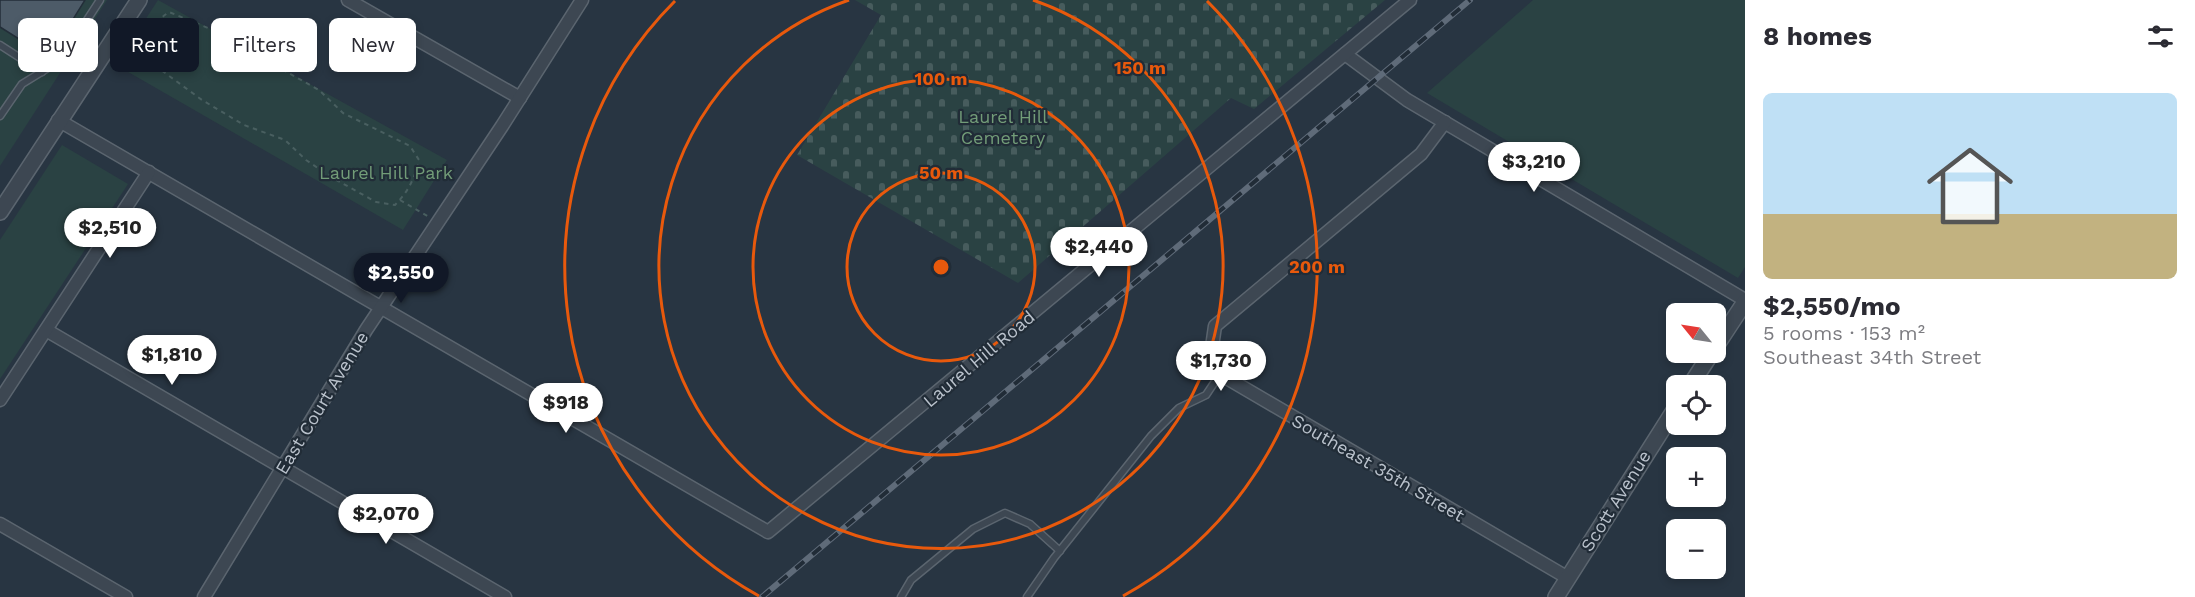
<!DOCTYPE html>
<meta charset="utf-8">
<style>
body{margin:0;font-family:"Work Sans",sans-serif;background:#f7f7f7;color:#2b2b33;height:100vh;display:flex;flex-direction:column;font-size:22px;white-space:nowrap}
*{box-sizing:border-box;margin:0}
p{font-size:20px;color:#7c7c81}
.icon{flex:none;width:33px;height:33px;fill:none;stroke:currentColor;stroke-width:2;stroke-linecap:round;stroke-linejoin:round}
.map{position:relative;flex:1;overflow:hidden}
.side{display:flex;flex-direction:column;background:#fff;width:450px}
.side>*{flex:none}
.guide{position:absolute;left:18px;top:18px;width:570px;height:54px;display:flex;gap:12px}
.needle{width:39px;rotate:300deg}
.tools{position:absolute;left:1666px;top:303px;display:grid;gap:12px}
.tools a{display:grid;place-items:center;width:60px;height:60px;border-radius:9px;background:#fff;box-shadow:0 3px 9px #0003;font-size:30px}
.price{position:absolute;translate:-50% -51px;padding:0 14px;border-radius:21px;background:#fff;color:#222;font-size:20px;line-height:39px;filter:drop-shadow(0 2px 3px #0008)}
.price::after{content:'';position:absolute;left:50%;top:36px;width:18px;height:14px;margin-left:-9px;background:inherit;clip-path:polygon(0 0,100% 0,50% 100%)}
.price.current{background:#111827;color:#fff}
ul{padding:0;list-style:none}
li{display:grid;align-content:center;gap:12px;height:318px;padding:0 18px}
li+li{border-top:2px solid #e1e1e2}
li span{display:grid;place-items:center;height:186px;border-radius:9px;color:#555}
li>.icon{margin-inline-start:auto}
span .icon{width:108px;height:108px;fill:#fffc;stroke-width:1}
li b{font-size:26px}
h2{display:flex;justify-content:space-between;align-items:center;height:72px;padding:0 18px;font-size:26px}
.tag{padding:0 21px;border-radius:9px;background:#fff;box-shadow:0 3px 9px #0003;font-size:21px;line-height:54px}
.tag.current{background:#111827;color:#fff}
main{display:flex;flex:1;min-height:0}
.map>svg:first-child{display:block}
.cemetery{fill:url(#cemetery-stones)}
.green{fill:#2a4243}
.building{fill:#4d5b68;stroke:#232e39;stroke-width:1.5}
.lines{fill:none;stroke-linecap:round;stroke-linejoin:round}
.service-casing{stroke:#5b656f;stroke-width:9}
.minor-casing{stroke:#5b656f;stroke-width:15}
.tertiary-casing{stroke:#5b656f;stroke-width:18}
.path{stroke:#495f60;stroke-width:2;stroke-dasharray:4.5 4.5;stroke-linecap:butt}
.service{stroke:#3d4752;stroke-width:6}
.minor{stroke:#3d4752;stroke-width:12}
.tertiary{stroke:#3d4752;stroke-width:15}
.rail-casing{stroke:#5f6b79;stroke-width:6}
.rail{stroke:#212c37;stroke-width:4;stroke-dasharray:11;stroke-linecap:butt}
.ring{fill:none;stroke:#e8590c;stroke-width:3}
.labels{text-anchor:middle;stroke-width:4.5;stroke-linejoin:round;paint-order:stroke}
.park-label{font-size:18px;fill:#729c78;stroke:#212c37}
.street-label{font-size:18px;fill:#bac2cc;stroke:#212c37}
.centre{fill:#e8590c;stroke:#212c37;stroke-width:3}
.ring-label{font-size:18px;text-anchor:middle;font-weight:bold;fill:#e8590c;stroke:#212c37;stroke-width:4.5;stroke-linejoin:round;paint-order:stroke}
</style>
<main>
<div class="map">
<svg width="1745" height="597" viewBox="0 0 1745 597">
<defs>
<pattern id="cemetery-stones" width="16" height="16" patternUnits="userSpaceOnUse" patternTransform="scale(1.5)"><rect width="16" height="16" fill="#2a4243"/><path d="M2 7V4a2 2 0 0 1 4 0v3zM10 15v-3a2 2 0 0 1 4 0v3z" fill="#475c5d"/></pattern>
</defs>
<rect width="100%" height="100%" fill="#283542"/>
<polygon class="cemetery" points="855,0 1385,0 1254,109 1231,98 1018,283 797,155 881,15"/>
<g class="green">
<polygon points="0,0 107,0 0,166"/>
<polygon points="158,0 447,160 403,230 116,65"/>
<polygon points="1533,0 1745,0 1745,267 1738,278 1427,93"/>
<polygon points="62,145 128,184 0,379 0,240"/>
</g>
<polygon class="building" points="0,0 85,0 49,58 0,27"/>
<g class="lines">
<defs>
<g id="service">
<polyline points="0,45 42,72"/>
<polyline points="0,116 22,84 61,60 100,0"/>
<polyline points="901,597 911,580 973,529 1005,513 1030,524 1060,551"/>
<polyline points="1027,597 1054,558 1151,436 1179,408 1206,395 1220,374"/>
</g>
<g id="minor">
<polyline points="348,0 520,98"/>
<polyline points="1345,54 1407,100 1745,300"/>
<polyline points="58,120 768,532 1410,0"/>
<polyline points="1445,122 1421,154 1215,326 1211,354 1220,374 1568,578"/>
<polyline points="46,330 505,597"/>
<polyline points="0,400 149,172"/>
<polyline points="0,524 126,597"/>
<polyline points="204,597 366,330 502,126 582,0"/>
</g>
<g id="tertiary">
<polyline points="0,212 139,0"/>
<polyline points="1716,346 1745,302"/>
<polyline points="1690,386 1712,352"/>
<polyline points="1556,597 1677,406"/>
</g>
</defs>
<use href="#service" class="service-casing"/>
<use href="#minor" class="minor-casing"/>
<use href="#tertiary" class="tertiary-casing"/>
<g class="path">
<path d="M123,50L131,56L146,59L202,100L244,125L285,140L306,160L331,177L376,202L395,205C408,192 415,178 419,160L410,146L343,113L319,90L208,28L169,12C149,26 146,35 146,59"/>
<polyline points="400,200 429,217"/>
</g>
<use href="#service" class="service"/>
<use href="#minor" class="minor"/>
<use href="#tertiary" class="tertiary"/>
<defs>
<polyline id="rail" points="762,597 1470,0"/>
</defs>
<use href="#rail" class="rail-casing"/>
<use href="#rail" class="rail"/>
</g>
<g class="ring">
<circle cx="941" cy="267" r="94"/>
<circle cx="941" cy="267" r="188"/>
<path d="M1033 0A282 282 0 1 1 849 0"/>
<path d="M759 596A376 376 0 0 1 675 1M1207 1A376 376 0 0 1 1123 596"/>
</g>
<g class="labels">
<g class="park-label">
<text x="1003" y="123">Laurel Hill<tspan x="1003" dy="21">Cemetery</tspan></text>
<text x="386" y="179">Laurel Hill Park</text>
</g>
<g class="street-label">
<text transform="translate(979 359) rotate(-40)" y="6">Laurel Hill Road</text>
<text transform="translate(322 403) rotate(-59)" y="6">East Court Avenue</text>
<text transform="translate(1378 468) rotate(30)" y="6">Southeast 35th Street</text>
<text transform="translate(1616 501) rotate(-58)" y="6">Scott Avenue</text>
</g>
</g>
<circle cx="941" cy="267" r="9" class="centre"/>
<g class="ring-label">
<text x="1140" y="74">150 m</text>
<text x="941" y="85">100 m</text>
<text x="941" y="179">50 m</text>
<text x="1317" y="273">200 m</text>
</g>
</svg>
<div class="tools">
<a><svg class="needle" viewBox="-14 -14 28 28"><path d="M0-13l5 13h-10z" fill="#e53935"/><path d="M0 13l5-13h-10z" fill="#7c7c81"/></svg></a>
<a><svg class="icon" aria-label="locate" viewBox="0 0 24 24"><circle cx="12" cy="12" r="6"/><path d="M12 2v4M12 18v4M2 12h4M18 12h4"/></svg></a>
<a>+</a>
<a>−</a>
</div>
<b class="price" style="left:1534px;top:193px">$3,210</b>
<b class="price" style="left:110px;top:259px">$2,510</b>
<b class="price" style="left:1099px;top:278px">$2,440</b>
<b class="price current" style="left:401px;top:304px">$2,550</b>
<b class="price" style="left:172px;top:386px">$1,810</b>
<b class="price" style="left:1221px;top:392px">$1,730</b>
<b class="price" style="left:566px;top:434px">$918</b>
<b class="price" style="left:386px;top:545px">$2,070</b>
<div class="guide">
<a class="tag">Buy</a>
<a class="tag current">Rent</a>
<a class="tag">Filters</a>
<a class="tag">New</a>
</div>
</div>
<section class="side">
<h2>8 homes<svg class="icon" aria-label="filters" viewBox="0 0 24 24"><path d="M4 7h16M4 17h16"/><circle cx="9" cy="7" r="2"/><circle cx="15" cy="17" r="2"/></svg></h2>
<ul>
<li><span style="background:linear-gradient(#bfe0f5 65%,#c2b280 0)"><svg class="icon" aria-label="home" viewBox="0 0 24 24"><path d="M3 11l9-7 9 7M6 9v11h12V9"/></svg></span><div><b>$2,550/mo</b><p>5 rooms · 153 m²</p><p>Southeast 34th Street</p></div></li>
</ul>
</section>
</main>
